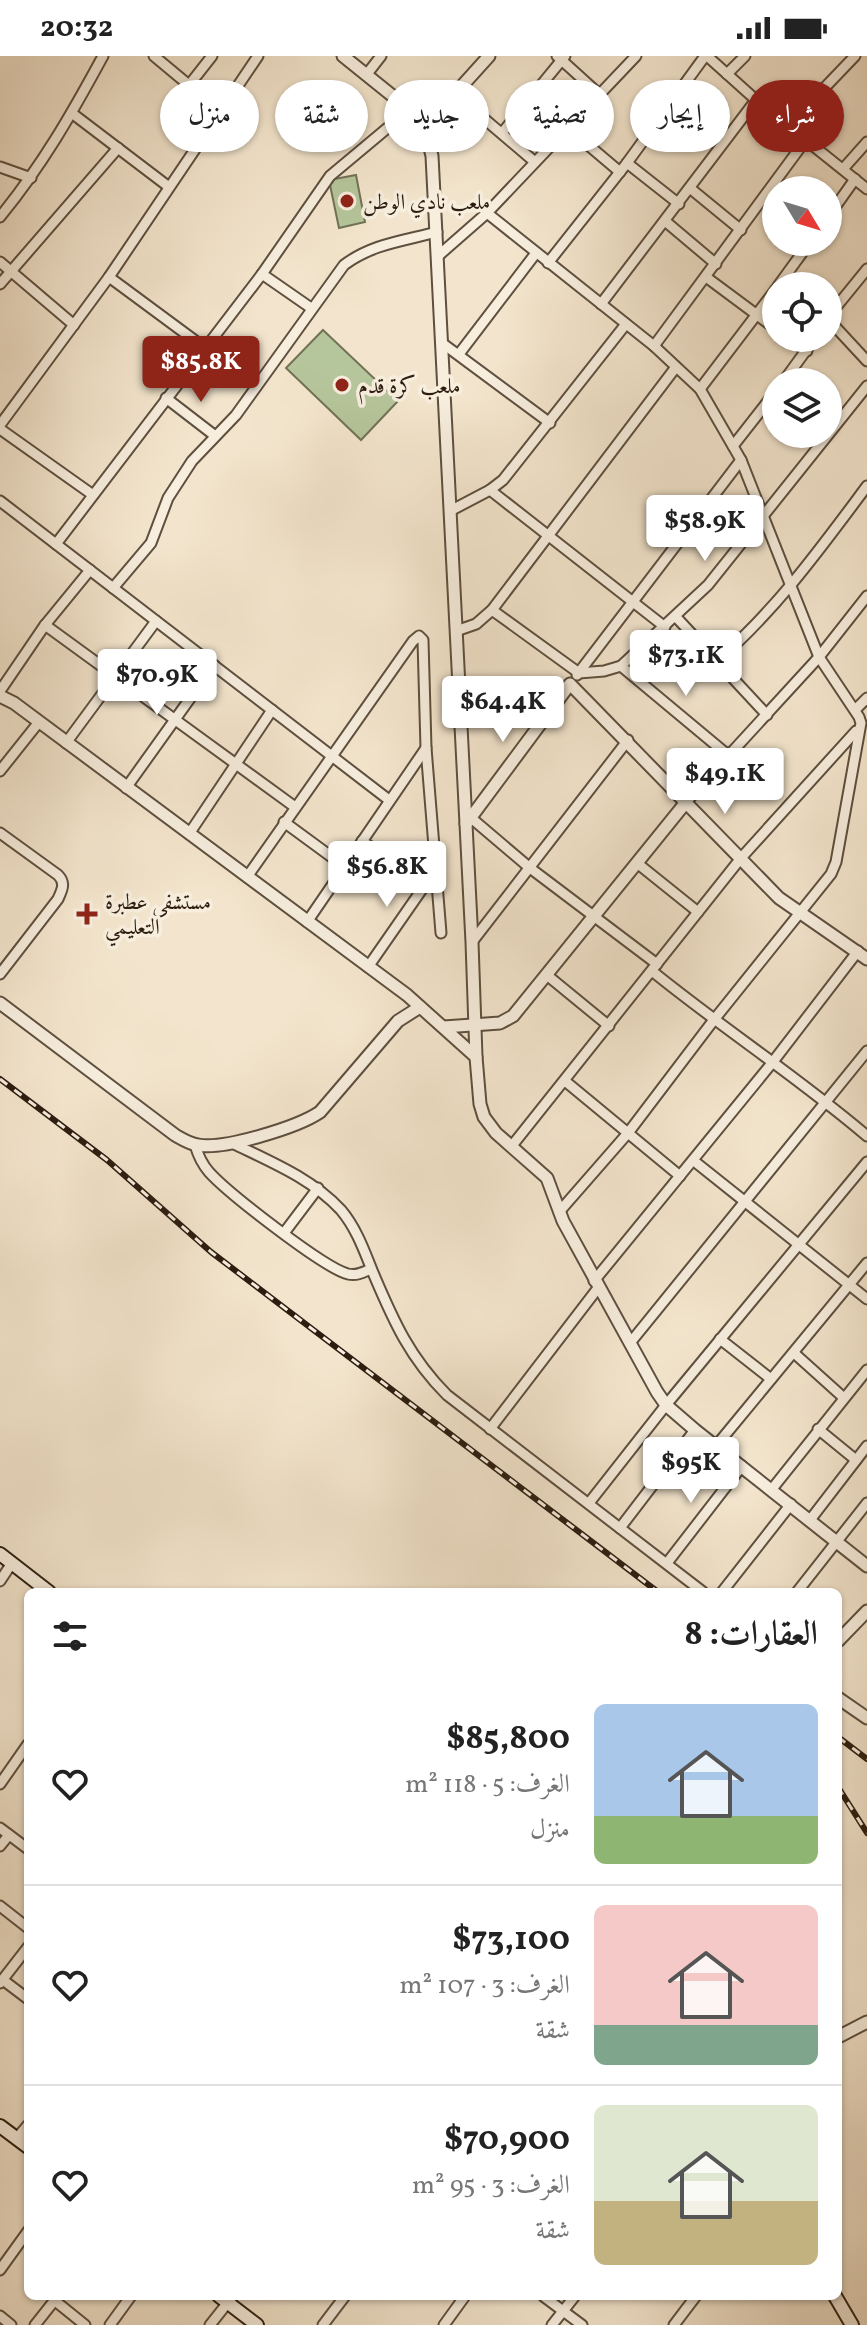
<!DOCTYPE html>
<html lang="ar">
<meta charset="utf-8">
<style>
body{margin:0;font-family:Vollkorn,Amiri,serif;background:#f2f2f2;color:#222;direction:rtl;height:100vh;display:flex;flex-direction:column;font-size:30px;white-space:nowrap}
*{box-sizing:border-box;margin:0}
p{font-size:26px;color:#767676}
.icon{flex:none;width:44px;height:44px;fill:none;stroke:currentColor;stroke-width:2;stroke-linecap:round;stroke-linejoin:round}
.map{position:relative;flex:1;overflow:hidden;direction:ltr}
.details{position:absolute;left:24px;top:1532px;width:818px;height:712px;display:flex;flex-direction:column;background:#fff;border-radius:12px;box-shadow:0 2px 6px #0004;direction:rtl}
.details>*{flex:none}
.top-card{position:absolute;left:24px;top:24px;width:820px;height:72px;direction:rtl;display:flex;gap:16px}
.needle{width:52px;rotate:128deg}
.buttons{position:absolute;left:762px;top:120px;display:grid;gap:16px}
.buttons a{display:grid;place-items:center;width:80px;height:80px;border-radius:50%;background:#fff;box-shadow:0 2px 6px #0004;font-size:40px}
.price{position:absolute;translate:-50% -68px;padding:0 18px;border-radius:8px;background:#fff;color:#222;font-size:26px;line-height:52px;filter:drop-shadow(0 2px 4px #0008)}
.price::after{content:'';position:absolute;left:50%;top:48px;width:24px;height:18px;margin-left:-12px;background:inherit;clip-path:polygon(0 0,100% 0,50% 100%)}
.price.selected{background:#8f2418;color:#fff}
ul{padding:0;list-style:none}
li{display:flex;align-items:center;gap:24px;height:200px;padding:0 24px}
li+li{border-top:2px solid #e0e0e0}
li span{display:grid;place-items:center;flex:none;width:224px;height:160px;border-radius:12px;color:#555}
li>.icon{margin-inline-start:auto}
span .icon{width:96px;height:96px;fill:#fffc;stroke-width:1}
li b{font-size:34px}
h2{display:flex;justify-content:space-between;align-items:center;height:96px;padding:0 24px;font-size:34px}
.pill{padding:0 28px;border-radius:36px;background:#fff;box-shadow:0 2px 6px #0004;font-size:28px;line-height:72px}
.pill.selected{background:#8f2418;color:#fff}
.status{display:flex;justify-content:space-between;align-items:center;height:56px;padding:0 40px;background:#fff;direction:ltr}
.status svg{height:22px;fill:currentColor}
.map>svg:first-child{display:block}
.green{fill:#b6c69c;stroke:#717256;stroke-width:2}
.lines{fill:none;stroke-linecap:round;stroke-linejoin:round}
.minor-casing{stroke:#5e4f3f;stroke-width:13}
.tertiary-casing{stroke:#5e4f3f;stroke-width:15}
.secondary-casing{stroke:#2c1d10;stroke-width:16}
.minor{stroke:#f7eede;stroke-width:9}
.tertiary{stroke:#f7eede;stroke-width:11}
.secondary{stroke:#f7eede;stroke-width:12}
.rail-casing{stroke:#2c1d10;stroke-width:6}
.rail{stroke:#f7eede;stroke-width:3;stroke-dasharray:9;stroke-linecap:butt}
.poi-dot{fill:#8f2418;stroke:#f7eede;stroke-width:3}
.labels{text-anchor:middle;stroke-width:7;stroke-linejoin:round;paint-order:stroke}
.poi-label{font-size:22px;fill:#2c1d10;stroke:#f7eede;text-anchor:start}
</style>
<div class="status"><b>20:32</b><svg viewBox="0 0 49 12"><path d="M0 12V9h3v3zM5 12V6h3v6zM10 12V3h3v9zM15 12V0h3v12zM26 1h20v11H26zM47 4h2v5h-2z"/></svg></div>
<div class="map">
<svg width="867" height="2269" viewBox="0 0 867 2269">
<rect width="100%" height="100%" fill="#f3e5cd"/>
<filter id="stains"><feTurbulence type="fractalNoise" baseFrequency=".0025" numOctaves="4"/><feColorMatrix values="0 0 0 0 .2 0 0 0 0 .09 0 0 0 0 .02 0 0 0 .5 -.17"/></filter>
<radialGradient id="worn" r=".72"><stop offset=".6" stop-color="#630" stop-opacity="0"/><stop offset="1" stop-color="#630" stop-opacity=".3"/></radialGradient>
<g class="green">
<polygon points="356,119 365,166 339,172 329,124"/>
<polygon points="323,274 398,345 361,384 286,312"/>
</g>
<g class="lines">
<defs>
<g id="minor">
<polyline points="154,0 220,55"/>
<polyline points="557,0 599,38"/>
<polyline points="707,0 756,44 867,133"/>
<polyline points="367,18 381,0"/>
<polyline points="727,18 745,0"/>
<polyline points="190,28 212,0"/>
<polyline points="455,38 535,106"/>
<polyline points="73,58 169,131"/>
<polyline points="788,70 855,0"/>
<polyline points="568,72 620,116"/>
<polyline points="502,77 565,0"/>
<polyline points="627,107 679,148"/>
<polyline points="0,111 31,122"/>
<polyline points="843,113 867,86"/>
<polyline points="691,133 741,174"/>
<polyline points="487,157 654,290 700,333 741,404 819,601 859,661 861,667 836,806 831,818 713,965 628,1077 559,1156"/>
<path d="M0,161C43,108 71,59 103,0"/>
<polyline points="828,161 855,123"/>
<polyline points="665,165 716,208"/>
<polyline points="438,200 487,157 636,0"/>
<polyline points="0,206 74,269"/>
<polyline points="548,207 627,107 705,0"/>
<polyline points="262,218 311,252"/>
<polyline points="109,221 205,292"/>
<polyline points="706,221 776,273"/>
<polyline points="0,228 118,92"/>
<polyline points="778,230 810,186"/>
<polyline points="601,248 756,44"/>
<polyline points="828,261 867,213"/>
<polyline points="828,263 867,305"/>
<polyline points="788,282 807,295"/>
<polyline points="442,287 550,367"/>
<polyline points="654,290 805,85"/>
<polyline points="459,298 536,197"/>
<polyline points="783,326 815,282"/>
<polyline points="700,333 776,233"/>
<polyline points="166,342 214,379"/>
<polyline points="0,369 109,221 258,0"/>
<polyline points="0,373 93,439"/>
<polyline points="733,390 776,335"/>
<polyline points="490,434 665,571"/>
<polyline points="0,445 389,744"/>
<polyline points="450,455 490,434 503,424 626,268"/>
<polyline points="56,488 262,218 330,120 391,69 415,58"/>
<path d="M113,532L151,487L168,442L192,405L236,359L344,209C372,188 403,185 437,176"/>
<polyline points="492,554 579,617 604,615 621,610 708,529 867,330"/>
<polyline points="676,561 767,659"/>
<polyline points="45,569 295,751"/>
<polyline points="456,575 476,568 492,554 676,311"/>
<path d="M717,605C776,554 820,493 867,430"/>
<polyline points="621,610 729,700"/>
<polyline points="577,619 741,404"/>
<polyline points="0,635 45,569 90,514"/>
<polyline points="855,654 867,642"/>
<polyline points="66,687 156,565"/>
<polyline points="0,715 39,666"/>
<polyline points="126,732 214,609"/>
<polyline points="687,745 819,601 867,540"/>
<polyline points="470,761 530,812 657,908"/>
<polyline points="284,766 344,810"/>
<path d="M0,777L58,819C66,827 62,834 58,843L0,918"/>
<polyline points="189,778 272,654"/>
<polyline points="362,785 424,828"/>
<polyline points="637,807 698,856"/>
<polyline points="247,821 413,585 419,580 423,584 426,692 441,877"/>
<polyline points="307,866 426,692"/>
<polyline points="472,886 628,684"/>
<polyline points="368,911 434,816"/>
<path d="M652,915C722,972 798,1021 867,1080"/>
<polyline points="548,920 609,970"/>
<polyline points="565,1025 680,1120"/>
<path d="M232,1087C271,1106 311,1122 341,1154C357,1173 365,1197 374,1219C394,1266 410,1302 447,1339L703,1536"/>
<path d="M195,1089C198,1099 202,1108 209,1116C228,1137 324,1212 348,1218C357,1220 364,1216 371,1213"/>
<polyline points="511,1091 741,802 856,675"/>
<polyline points="694,1105 867,1243"/>
<polyline points="284,1177 318,1132"/>
<polyline points="594,1225 772,1007 858,895"/>
<polyline points="720,1283 771,1323"/>
<polyline points="630,1287 867,995"/>
<polyline points="794,1297 844,1342"/>
<polyline points="490,1373 598,1232"/>
<polyline points="818,1373 856,1404"/>
<polyline points="716,1390 867,1207"/>
<polyline points="772,1433 867,1314"/>
<polyline points="589,1447 666,1349 867,1106"/>
<polyline points="810,1464 867,1390"/>
<polyline points="620,1472 695,1374"/>
<polyline points="667,1507 742,1410"/>
<polyline points="0,1525 12,1507"/>
<polyline points="722,1536 791,1448"/>
<polyline points="797,1536 867,1447"/>
<polyline points="0,1728 28,1688"/>
<polyline points="0,1772 28,1793"/>
<polyline points="0,1790 9,1779"/>
<polyline points="0,1850 28,1872"/>
<polyline points="3,1924 28,1943"/>
<polyline points="0,1927 28,1891"/>
<polyline points="17,2082 28,2069"/>
<polyline points="0,2214 28,2175"/>
<polyline points="543,2240 582,2269"/>
<polyline points="54,2244 85,2269"/>
<polyline points="0,2260 11,2269"/>
<polyline points="35,2269 58,2240"/>
<polyline points="110,2269 131,2240"/>
<polyline points="210,2269 233,2240"/>
<polyline points="323,2269 345,2240"/>
<polyline points="444,2269 465,2240"/>
<polyline points="552,2269 575,2240"/>
<polyline points="674,2269 696,2240"/>
</g>
<g id="tertiary">
<polyline points="343,0 415,58 425,71 432,100 472,886 476,1001 480,1048 484,1061 496,1077 547,1122 563,1165 657,1336 666,1349 695,1374 867,1510"/>
<polyline points="425,71 489,0"/>
<polyline points="0,640 14,647 407,939 476,1001"/>
<polyline points="466,768 570,628 779,842 867,903"/>
<path d="M0,947L175,1079C182,1083 190,1088 198,1089C224,1094 298,1071 320,1056L398,965L420,951"/>
<polyline points="444,971 500,967 513,960 687,745"/>
<polyline points="838,1585 867,1555"/>
<polyline points="838,1642 867,1662"/>
<polyline points="838,1981 867,1966"/>
</g>
<g id="secondary">
<polyline points="0,1498 49,1536"/>
<polyline points="0,2070 28,2091"/>
<polyline points="219,2240 257,2269"/>
<polyline points="835,2240 852,2269"/>
</g>
</defs>
<use href="#minor" class="minor-casing"/>
<use href="#tertiary" class="tertiary-casing"/>
<use href="#secondary" class="secondary-casing"/>
<use href="#minor" class="minor"/>
<use href="#tertiary" class="tertiary"/>
<use href="#secondary" class="secondary"/>
<defs>
<g id="rail">
<polyline points="0,1023 107,1104 211,1196 658,1536"/>
<polyline points="838,1681 867,1703"/>
<polyline points="838,1731 867,1777"/>
</g>
</defs>
<use href="#rail" class="rail-casing"/>
<use href="#rail" class="rail"/>
</g>
<g class="poi-dot">
<circle cx="347" cy="145" r="8"/>
<circle cx="342" cy="329" r="8"/>
<path d="M83 846h8v8h8v8h-8v8h-8v-8h-8v-8h8z"/>
</g>
<g class="labels">
<g class="poi-label">
<text x="363" y="153">ملعب نادي الوطن</text>
<text x="358" y="337">ملعب كرة قدم</text>
<text x="105" y="853">مستشفى عطبرة<tspan x="105" dy="25">التعليمي</tspan></text>
</g>
</g>
<rect width="100%" height="100%" filter="url(#stains)"/>
<rect width="100%" height="100%" fill="url(#worn)"/>
</svg>
<div class="buttons">
<a><svg class="needle" viewBox="-14 -14 28 28"><path d="M0-13l5 13h-10z" fill="#e53935"/><path d="M0 13l5-13h-10z" fill="#767676"/></svg></a>
<a><svg class="icon" aria-label="locate" viewBox="0 0 24 24"><circle cx="12" cy="12" r="6"/><path d="M12 2v4M12 18v4M2 12h4M18 12h4"/></svg></a>
<a><svg class="icon" aria-label="layers" viewBox="0 0 24 24"><path d="M12 4l9 5-9 5-9-5zM3 14l9 5 9-5"/></svg></a>
</div>
<b class="price selected" style="left:201px;top:348px">$85.8K</b>
<b class="price" style="left:705px;top:507px">$58.9K</b>
<b class="price" style="left:686px;top:642px">$73.1K</b>
<b class="price" style="left:157px;top:661px">$70.9K</b>
<b class="price" style="left:503px;top:688px">$64.4K</b>
<b class="price" style="left:725px;top:760px">$49.1K</b>
<b class="price" style="left:387px;top:853px">$56.8K</b>
<b class="price" style="left:691px;top:1449px">$95K</b>
<div class="top-card">
<a class="pill selected">شراء</a>
<a class="pill">إيجار</a>
<a class="pill">تصفية</a>
<a class="pill">جديد</a>
<a class="pill">شقة</a>
<a class="pill">منزل</a>
</div>
<section class="details">
<h2>العقارات: 8<svg class="icon" aria-label="filters" viewBox="0 0 24 24"><path d="M4 7h16M4 17h16"/><circle cx="9" cy="7" r="2"/><circle cx="15" cy="17" r="2"/></svg></h2>
<ul>
<li><span style="background:linear-gradient(#a9c7e8 70%,#8fb573 0)"><svg class="icon" aria-label="home" viewBox="0 0 24 24"><path d="M3 11l9-7 9 7M6 9v11h12V9"/></svg></span><div><b>$85,800</b><p>الغرف: 5 · 118 m²</p><p>منزل</p></div><svg class="icon" aria-label="heart" viewBox="0 0 24 24"><path d="M12 20l-8-8c-3-5 5-10 8-4 3-6 11-1 8 4z"/></svg></li>
<li><span style="background:linear-gradient(#f6c9c9 75%,#7fa58c 0)"><svg class="icon" aria-label="home" viewBox="0 0 24 24"><path d="M3 11l9-7 9 7M6 9v11h12V9"/></svg></span><div><b>$73,100</b><p>الغرف: 3 · 107 m²</p><p>شقة</p></div><svg class="icon" aria-label="heart" viewBox="0 0 24 24"><path d="M12 20l-8-8c-3-5 5-10 8-4 3-6 11-1 8 4z"/></svg></li>
<li><span style="background:linear-gradient(#dfe7d0 60%,#c2b280 0)"><svg class="icon" aria-label="home" viewBox="0 0 24 24"><path d="M3 11l9-7 9 7M6 9v11h12V9"/></svg></span><div><b>$70,900</b><p>الغرف: 3 · 95 m²</p><p>شقة</p></div><svg class="icon" aria-label="heart" viewBox="0 0 24 24"><path d="M12 20l-8-8c-3-5 5-10 8-4 3-6 11-1 8 4z"/></svg></li>
</ul>
</section>
</div>
